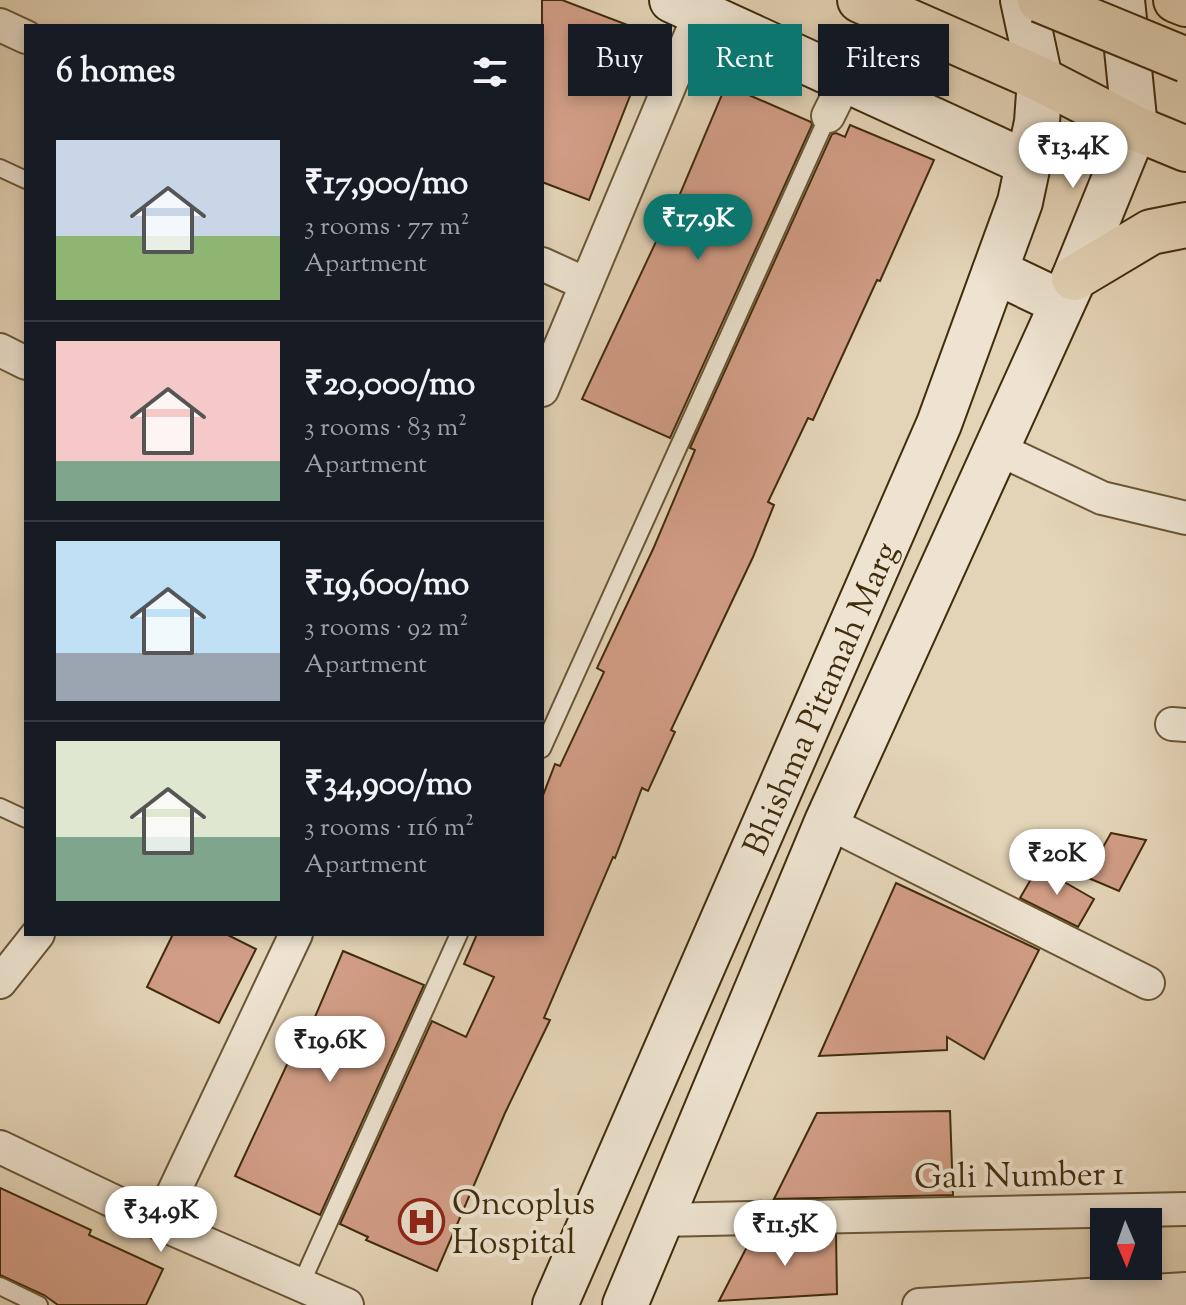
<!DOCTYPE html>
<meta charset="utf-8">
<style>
body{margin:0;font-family:"Sorts Mill Goudy",serif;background:#20242c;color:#f1f3f6;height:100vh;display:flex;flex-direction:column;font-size:30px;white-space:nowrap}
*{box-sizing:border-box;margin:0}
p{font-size:26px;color:#9ea1a6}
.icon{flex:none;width:44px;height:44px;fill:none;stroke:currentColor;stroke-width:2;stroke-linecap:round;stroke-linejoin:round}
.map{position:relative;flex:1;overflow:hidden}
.sheet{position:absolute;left:24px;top:24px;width:520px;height:912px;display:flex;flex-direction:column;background:#171b24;border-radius:0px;box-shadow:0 4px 12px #0003}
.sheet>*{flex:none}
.guide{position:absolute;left:568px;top:24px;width:498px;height:72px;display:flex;gap:16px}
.needle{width:52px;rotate:178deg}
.tools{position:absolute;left:1090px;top:1208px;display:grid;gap:16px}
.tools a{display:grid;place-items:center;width:72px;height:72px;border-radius:0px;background:#171b24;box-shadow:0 4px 12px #0003;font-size:40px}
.price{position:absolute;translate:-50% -68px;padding:0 18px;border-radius:28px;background:#fff;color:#222;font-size:26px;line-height:52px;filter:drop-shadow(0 2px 4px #0008)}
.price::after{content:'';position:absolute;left:50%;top:48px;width:24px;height:18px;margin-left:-12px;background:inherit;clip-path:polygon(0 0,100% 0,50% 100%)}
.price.on{background:#0f766e;color:#fff}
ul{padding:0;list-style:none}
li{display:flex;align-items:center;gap:24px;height:200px;padding:0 32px}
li+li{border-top:2px solid #363941}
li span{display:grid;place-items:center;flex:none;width:224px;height:160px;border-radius:0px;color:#555}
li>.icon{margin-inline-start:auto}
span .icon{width:96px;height:96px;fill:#fffc;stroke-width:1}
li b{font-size:34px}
h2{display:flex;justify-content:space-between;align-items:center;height:96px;padding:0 32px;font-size:34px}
.tag{padding:0 28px;border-radius:0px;background:#171b24;box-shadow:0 4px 12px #0003;font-size:28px;line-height:72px}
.tag.on{background:#0f766e;color:#fff}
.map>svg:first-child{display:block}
.building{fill:#d29d86;stroke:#412c0c;stroke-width:2}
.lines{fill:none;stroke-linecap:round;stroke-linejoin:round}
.lane-casing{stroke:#6a5637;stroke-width:20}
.street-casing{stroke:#6a5637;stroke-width:36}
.secondary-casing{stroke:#412c0c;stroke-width:48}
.primary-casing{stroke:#412c0c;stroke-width:48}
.lane{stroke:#ede3d0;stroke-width:16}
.street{stroke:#ede3d0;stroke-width:32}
.secondary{stroke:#ede3d0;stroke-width:44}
.primary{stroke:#e4d4b7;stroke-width:44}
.primary-bridge-casing{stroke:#412c0c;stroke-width:48;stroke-linecap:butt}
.primary-bridge{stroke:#e4d4b7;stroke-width:44}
.labels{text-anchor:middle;stroke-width:8;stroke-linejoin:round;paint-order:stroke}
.street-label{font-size:34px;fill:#412c0c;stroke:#ede3d0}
.poi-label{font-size:34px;fill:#412c0c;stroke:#ede3d0;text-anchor:start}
</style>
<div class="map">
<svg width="1186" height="1305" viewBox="0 0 1186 1305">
<rect width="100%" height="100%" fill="#e4d4b7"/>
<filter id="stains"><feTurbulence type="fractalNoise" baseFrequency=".0025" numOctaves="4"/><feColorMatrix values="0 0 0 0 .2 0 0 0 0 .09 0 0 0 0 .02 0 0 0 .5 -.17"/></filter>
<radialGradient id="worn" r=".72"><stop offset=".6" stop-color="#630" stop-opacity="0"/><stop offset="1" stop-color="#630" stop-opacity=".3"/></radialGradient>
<g class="building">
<polygon points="542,0 562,0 654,35 589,200 542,182"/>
<polygon points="726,85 811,122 812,125 670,438 582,399 661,231 664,232"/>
<polygon points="850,125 934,160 880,281 877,280 813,420 808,418 768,502 774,505 753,557 671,730 675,732 648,791 642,788 615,858 613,857 544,1018 550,1020 505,1113 437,1271 366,1240 368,1237 340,1224 432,1021 466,1037 494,977 464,964 477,934 542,934 542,798 555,764 560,766 604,672 597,668 654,547 695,450 690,448 832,134 836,133 845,137"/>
<polygon points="1111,833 1146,840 1119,891 1086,877"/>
<polygon points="1038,867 1094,899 1078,927 1020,898"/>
<polygon points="896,883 1039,950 984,1059 947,1037 947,1050 819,1056"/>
<polygon points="173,934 226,934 256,949 219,1023 147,987"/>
<polygon points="343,951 424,985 320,1215 235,1176 304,1028 309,1031"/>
<polygon points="950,1111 953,1195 774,1199 817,1113"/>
<polygon points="0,1188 91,1230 89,1235 163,1269 146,1305 58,1305 44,1295 0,1275"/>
<polygon points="836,1235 837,1294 719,1301 752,1237"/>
</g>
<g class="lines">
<defs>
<g id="lane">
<polyline points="0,168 26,180"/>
<polyline points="542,749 828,116"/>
<polyline points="0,807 26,819"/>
<polyline points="301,1284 459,934"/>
<polyline points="0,1286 39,1305"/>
</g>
<g id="street">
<polyline points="0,25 26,37"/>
<polyline points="828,116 846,80"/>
<polyline points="542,264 586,284"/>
<polyline points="0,350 26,363"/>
<polyline points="542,390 700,13"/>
<polyline points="996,448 1102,498 1186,518"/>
<polyline points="1172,724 1186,725"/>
<polyline points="827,822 1148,983"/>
<polyline points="0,982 38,934"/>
<polyline points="0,1147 159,1223 347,1305"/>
<polyline points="661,1220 1186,1209"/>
<polyline points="159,1223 296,934"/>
<polyline points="919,1305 1186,1289"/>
</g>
<g id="secondary">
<polyline points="672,0 1027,163"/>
<polyline points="995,271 1062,303"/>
<path id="s1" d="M555,1305L939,424L1020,202L1037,122L1040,79L1023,0"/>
<polyline points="625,1305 827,822 1074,278 1135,128 1122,0"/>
</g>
<g id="primary">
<polyline points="860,0 1040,79 1135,128 1186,149"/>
<polyline points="1176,0 1186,4"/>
<polyline points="1074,278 1151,232 1186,225"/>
</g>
</defs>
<use href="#lane" class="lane-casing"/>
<use href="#street" class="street-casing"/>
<use href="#secondary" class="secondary-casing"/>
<use href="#primary" class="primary-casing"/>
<use href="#lane" class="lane"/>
<use href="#street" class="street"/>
<use href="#secondary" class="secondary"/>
<use href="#primary" class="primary"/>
<defs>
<polyline id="primary-bridge" points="1040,0 1186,60"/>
</defs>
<use href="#primary-bridge" class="primary-bridge-casing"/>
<use href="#primary-bridge" class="primary-bridge"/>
</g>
<defs>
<symbol id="hospital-ring" viewBox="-11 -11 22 22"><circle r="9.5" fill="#ede3d0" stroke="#8f2418" stroke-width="1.5"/><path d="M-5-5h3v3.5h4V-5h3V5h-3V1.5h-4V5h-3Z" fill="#8f2418"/></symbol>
</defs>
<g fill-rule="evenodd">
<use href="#hospital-ring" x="396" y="1196" width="51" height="51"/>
</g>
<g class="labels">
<g class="street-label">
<text dy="12" stroke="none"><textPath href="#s1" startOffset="662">Bhishma Pitamah Marg</textPath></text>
<text transform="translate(1019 1174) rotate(-1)" y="12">Gali Number 1</text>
</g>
<g class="poi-label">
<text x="452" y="1214">Oncoplus<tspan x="452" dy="39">Hospital</tspan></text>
</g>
</g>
<rect width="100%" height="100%" filter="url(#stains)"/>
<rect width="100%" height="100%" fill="url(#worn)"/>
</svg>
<div class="tools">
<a><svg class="needle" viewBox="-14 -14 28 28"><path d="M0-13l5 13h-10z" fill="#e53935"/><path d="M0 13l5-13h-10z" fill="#9ea1a6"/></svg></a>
</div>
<b class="price" style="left:1073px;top:190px">₹13.4K</b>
<b class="price on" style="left:698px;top:262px">₹17.9K</b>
<b class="price" style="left:1057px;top:897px">₹20K</b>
<b class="price" style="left:330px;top:1084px">₹19.6K</b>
<b class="price" style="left:161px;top:1254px">₹34.9K</b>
<b class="price" style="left:785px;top:1268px">₹11.5K</b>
<div class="guide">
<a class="tag">Buy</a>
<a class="tag on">Rent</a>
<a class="tag">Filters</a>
</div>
<section class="sheet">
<h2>6 homes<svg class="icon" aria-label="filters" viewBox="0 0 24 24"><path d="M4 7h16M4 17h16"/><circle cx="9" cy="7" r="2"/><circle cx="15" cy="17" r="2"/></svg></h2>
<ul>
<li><span style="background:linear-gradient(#c9d6e8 60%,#8fb573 0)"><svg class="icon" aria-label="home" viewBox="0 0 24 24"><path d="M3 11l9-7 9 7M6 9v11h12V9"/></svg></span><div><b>₹17,900/mo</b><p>3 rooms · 77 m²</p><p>Apartment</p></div></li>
<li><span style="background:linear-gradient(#f6c9c9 75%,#7fa58c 0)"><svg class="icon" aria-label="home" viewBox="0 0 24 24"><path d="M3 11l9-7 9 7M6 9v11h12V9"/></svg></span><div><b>₹20,000/mo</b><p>3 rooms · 83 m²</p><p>Apartment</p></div></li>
<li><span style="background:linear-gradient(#bfe0f5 70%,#9aa5b1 0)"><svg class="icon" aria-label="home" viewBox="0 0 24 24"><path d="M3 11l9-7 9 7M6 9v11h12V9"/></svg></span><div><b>₹19,600/mo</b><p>3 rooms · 92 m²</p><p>Apartment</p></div></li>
<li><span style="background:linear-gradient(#dfe7d0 60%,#7fa58c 0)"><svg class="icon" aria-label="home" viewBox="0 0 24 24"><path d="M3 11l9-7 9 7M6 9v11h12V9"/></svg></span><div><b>₹34,900/mo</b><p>3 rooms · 116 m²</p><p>Apartment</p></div></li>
</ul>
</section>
</div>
